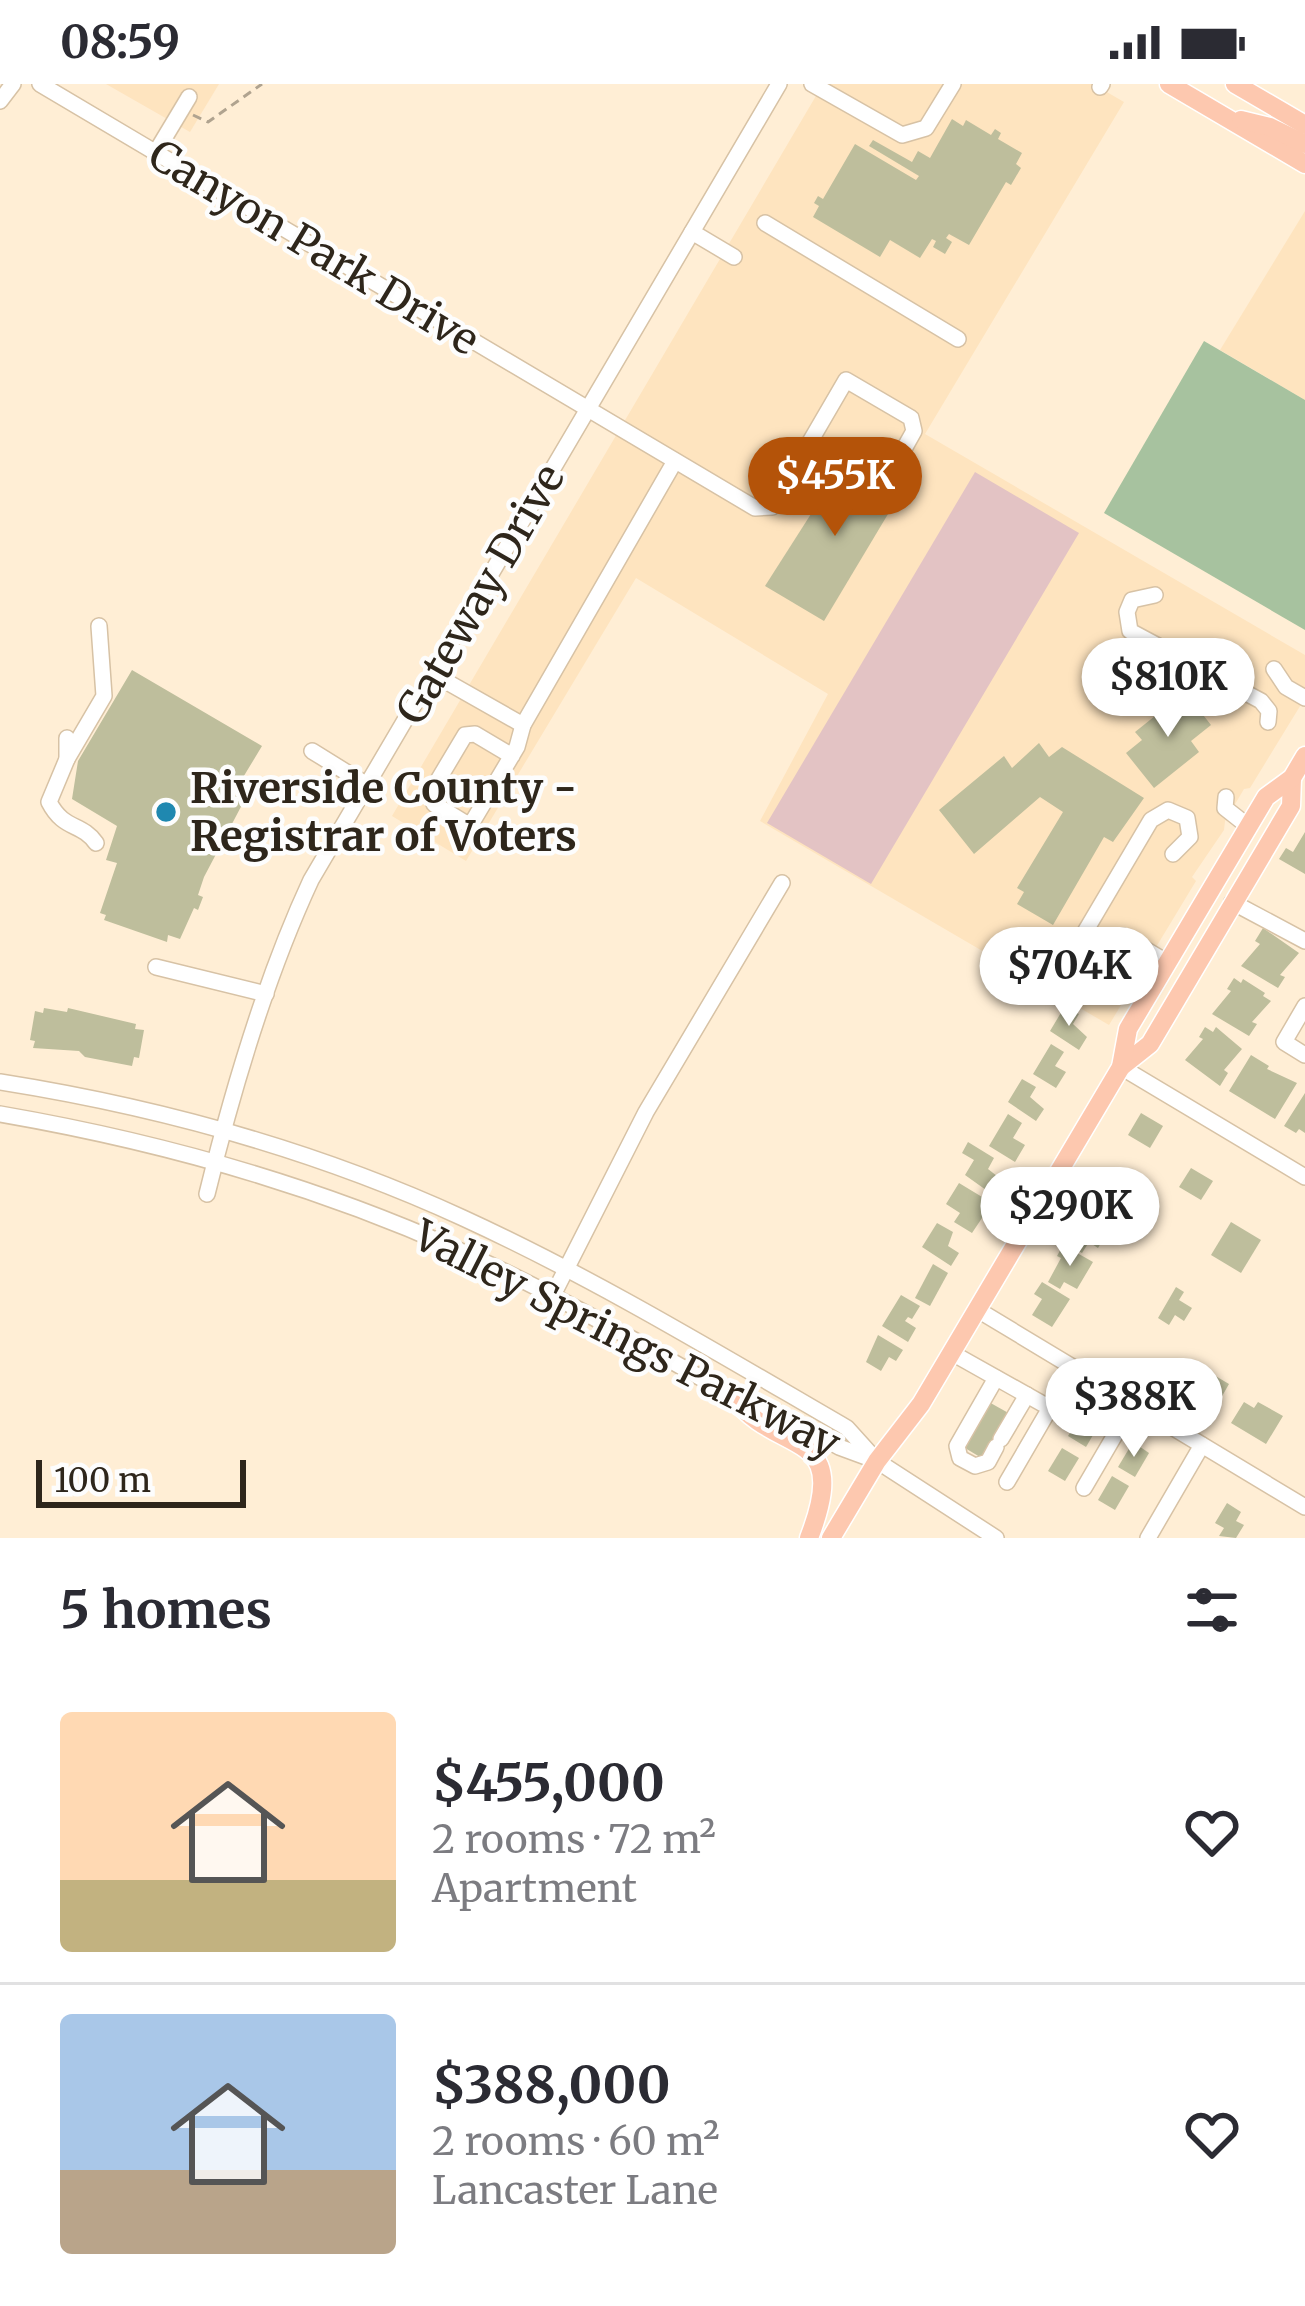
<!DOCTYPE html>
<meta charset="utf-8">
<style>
body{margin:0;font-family:Merriweather,serif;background:#f2f2f3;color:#2b2b33;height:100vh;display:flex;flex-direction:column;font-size:45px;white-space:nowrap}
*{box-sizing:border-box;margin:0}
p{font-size:39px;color:#7c7c81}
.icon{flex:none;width:66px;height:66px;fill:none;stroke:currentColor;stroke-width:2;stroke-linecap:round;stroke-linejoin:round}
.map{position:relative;height:1454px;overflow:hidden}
.panel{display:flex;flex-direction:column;background:#fff;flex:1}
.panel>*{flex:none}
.scale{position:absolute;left:36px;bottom:30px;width:210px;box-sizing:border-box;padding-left:12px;border:6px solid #2e261b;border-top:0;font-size:33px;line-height:42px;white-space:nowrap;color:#2e261b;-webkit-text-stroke:9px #fdfdfd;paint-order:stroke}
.price{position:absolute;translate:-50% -102px;padding:0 27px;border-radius:42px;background:#fff;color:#222;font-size:39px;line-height:78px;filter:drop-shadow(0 3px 6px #0008)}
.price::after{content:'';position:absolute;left:50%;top:72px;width:36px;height:27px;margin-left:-18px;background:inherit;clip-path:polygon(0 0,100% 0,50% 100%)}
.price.current{background:#b45309;color:#fff}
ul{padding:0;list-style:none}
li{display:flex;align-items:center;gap:36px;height:300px;padding:0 60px}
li+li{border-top:3px solid #e1e1e2}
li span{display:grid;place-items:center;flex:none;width:336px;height:240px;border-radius:12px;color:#555}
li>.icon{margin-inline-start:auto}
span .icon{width:144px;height:144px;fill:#fffc;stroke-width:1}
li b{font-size:51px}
h2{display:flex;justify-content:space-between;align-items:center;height:144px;padding:0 60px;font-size:51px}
.status{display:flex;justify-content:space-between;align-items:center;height:84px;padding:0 60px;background:#fff;direction:ltr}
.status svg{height:33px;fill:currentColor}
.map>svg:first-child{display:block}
.built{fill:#fee4bf}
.green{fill:#e3c3c4}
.water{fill:#a7c29f}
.building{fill:#bebe9c}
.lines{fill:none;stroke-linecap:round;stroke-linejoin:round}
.minor-casing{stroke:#d7c2a5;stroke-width:18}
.major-casing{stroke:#fff;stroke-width:21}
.path{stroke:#b0a38f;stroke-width:3;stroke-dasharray:9 6;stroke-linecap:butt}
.minor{stroke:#fff;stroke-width:15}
.major{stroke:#fdc8af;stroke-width:18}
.poi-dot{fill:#1f88b0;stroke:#fdfdfd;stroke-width:4.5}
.labels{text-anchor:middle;stroke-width:9;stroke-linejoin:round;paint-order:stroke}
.street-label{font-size:42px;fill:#2e261b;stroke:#fdfdfd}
.poi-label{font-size:42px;font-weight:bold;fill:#2e261b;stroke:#fdfdfd;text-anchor:start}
</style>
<div class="status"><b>08:59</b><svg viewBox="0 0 49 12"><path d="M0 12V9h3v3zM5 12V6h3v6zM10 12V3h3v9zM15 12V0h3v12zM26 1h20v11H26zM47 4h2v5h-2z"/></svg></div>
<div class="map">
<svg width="1305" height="1454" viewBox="0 0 1305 1454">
<rect width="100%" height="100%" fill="#ffeed5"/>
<g class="built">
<polygon points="106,0 219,0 190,48"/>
<polygon points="823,0 1093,0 1124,18 925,350 1305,571 1305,614 1250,704 1244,705 1225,737 1224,746 1192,793 1196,797 1109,941 760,737 828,610 636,494 466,777 392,732"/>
<polygon points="1305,127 1305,316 1220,266"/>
</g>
<polygon class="green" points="975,388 1079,449 871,800 767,739"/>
<polygon class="water" points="1204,257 1305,316 1305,546 1104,429"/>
<g class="building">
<polygon points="952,35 963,42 966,36 991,51 995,45 1001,49 998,55 1022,69 1016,80 1021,84 1011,101 1006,98 969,161 949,150 946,154 952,158 945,170 933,163 936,157 932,155 920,174 890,156 880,173 813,133 819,122 814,119 818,112 823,115 855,60 916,96 919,92 869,62 873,56 912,78 918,67 930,74"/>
<polygon points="848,372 903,405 824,537 765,502"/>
<polygon points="132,586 262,662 233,710 244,717 204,793 198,811 203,813 198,826 194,824 180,855 168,851 167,858 104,836 106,831 100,829 117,779 106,776 117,742 72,715 78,677"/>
<polygon points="1185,608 1211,641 1191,657 1199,668 1154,704 1126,669 1142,656 1135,648"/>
<polygon points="1039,659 1049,673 1062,663 1144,714 1113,758 1104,753 1053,841 1017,820 1024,808 1017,804 1063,728 1040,713 974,770 939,726 1004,672 1012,684"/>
<polygon points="1305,748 1305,790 1279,775 1286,764 1293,768"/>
<polygon points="1263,844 1299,869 1280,891 1285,893 1278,904 1241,882 1260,860 1255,857"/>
<polygon points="1234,894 1241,899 1243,895 1265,909 1263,912 1271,917 1252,938 1257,940 1249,952 1212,930 1231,907 1227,905"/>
<polygon points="1065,922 1079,930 1073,940 1087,953 1079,966 1050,947"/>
<polygon points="44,924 67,928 68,924 136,940 135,945 144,946 139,974 134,973 132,982 85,973 79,967 33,964 35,957 30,956 35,927 43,929"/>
<polygon points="1205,943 1213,948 1216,943 1242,965 1224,986 1228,989 1220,1002 1185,976 1203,955 1199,953"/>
<polygon points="1051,960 1064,968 1055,982 1066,988 1056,1004 1033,990"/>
<polygon points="1251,971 1269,982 1267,985 1297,999 1275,1035 1229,1007"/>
<polygon points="1022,995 1036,1003 1030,1013 1044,1025 1036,1037 1008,1018"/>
<polygon points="1305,1009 1305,1049 1299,1045 1296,1049 1284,1042"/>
<polygon points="1141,1029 1163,1042 1150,1064 1128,1051"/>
<polygon points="1008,1030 1022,1039 1013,1054 1025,1061 1015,1078 989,1062"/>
<polygon points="968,1058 994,1074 988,1085 1002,1096 993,1111 965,1091 974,1076 962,1069"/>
<polygon points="1191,1084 1213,1097 1201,1116 1179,1103"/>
<polygon points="959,1099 992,1119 972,1149 954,1138 960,1129 946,1120"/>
<polygon points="1085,1126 1111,1142 1098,1164 1089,1158 1082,1169 1065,1159"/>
<polygon points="1231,1138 1261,1156 1241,1189 1211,1171"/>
<polygon points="937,1139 953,1148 948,1162 959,1169 951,1182 922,1163"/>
<polygon points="1063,1161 1093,1178 1077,1205 1064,1198 1060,1205 1048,1198 1061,1174 1057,1172"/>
<polygon points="933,1180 948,1189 930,1222 915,1214"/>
<polygon points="1042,1198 1070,1215 1052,1243 1032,1231 1042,1215 1034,1210"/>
<polygon points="1176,1203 1184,1208 1179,1216 1192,1224 1184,1237 1175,1231 1169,1241 1158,1234"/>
<polygon points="901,1211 920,1222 912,1235 908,1233 905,1237 916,1244 908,1258 882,1242"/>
<polygon points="878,1251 903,1266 896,1277 889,1273 881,1287 866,1278"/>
<polygon points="1190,1286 1203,1293 1207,1287 1229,1300 1213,1328 1178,1306"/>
<polygon points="987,1317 1012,1331 985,1376 960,1361"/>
<polygon points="1244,1318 1254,1324 1258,1318 1283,1332 1266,1360 1231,1339"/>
<polygon points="1083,1329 1100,1339 1086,1363 1068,1352"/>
<polygon points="1133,1358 1149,1369 1135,1393 1118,1383"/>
<polygon points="1062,1364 1079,1374 1065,1397 1048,1387"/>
<polygon points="1112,1392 1129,1402 1115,1426 1098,1416"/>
<polygon points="1227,1419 1241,1428 1236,1437 1244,1441 1236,1454 1219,1452 1224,1444 1215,1439"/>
</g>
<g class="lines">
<defs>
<g id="minor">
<polyline points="40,0 755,424 772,423 846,296 911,334 914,347 900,372"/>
<polyline points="812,0 902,51 926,44 953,0"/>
<polyline points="1100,3 1102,0"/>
<polyline points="0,17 13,0"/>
<polyline points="156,68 189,13"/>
<polyline points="765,139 958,255"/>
<polyline points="692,148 734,173"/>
<polyline points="1155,511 1132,516 1127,528 1130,547 1261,617 1269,627 1268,638"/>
<polyline points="1274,585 1286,603 1305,614"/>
<polyline points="433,590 523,641"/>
<path d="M67,654V675L49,718C64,747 81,738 96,759"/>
<polyline points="312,667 367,701"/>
<polyline points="512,672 475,650 465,651 431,708 434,720 470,742 517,663 523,641 675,377"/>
<polyline points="67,675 104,612 99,542"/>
<polyline points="1226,713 1225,724 1249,743"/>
<polyline points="1232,818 1305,857"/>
<polyline points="1123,852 1168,879"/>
<polyline points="1107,879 1101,903 1087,910 1074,907 1067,895 1069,875 1151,736 1168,726 1187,734 1190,753 1173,770"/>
<polyline points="156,883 266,910"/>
<polyline points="1305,922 1284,958 1305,971"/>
<polyline points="1121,983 1305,1093"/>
<path d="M0,998C158,1023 317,1067 463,1134C596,1195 721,1271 847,1344L875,1375"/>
<path d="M0,1030C156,1057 311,1100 456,1165C551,1207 641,1260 731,1311L747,1312L839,1363L877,1377L996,1454"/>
<path d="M207,1110C233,1004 265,895 311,796L779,0"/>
<polyline points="553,1211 646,1028 782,799"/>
<polyline points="978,1226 1305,1423"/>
<polyline points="952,1269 1050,1324 1007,1398"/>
<polyline points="996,1294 957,1362 960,1374 975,1382 988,1378 996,1363"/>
<polyline points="1050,1324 1074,1284"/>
<polyline points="1001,1355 1027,1311"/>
<polyline points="1084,1404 1133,1320"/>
<polyline points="1148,1454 1202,1361"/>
</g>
<g id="major">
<polyline points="1169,0 1305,80"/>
<polyline points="1235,0 1305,41"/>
<polyline points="1241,36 1270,43 1305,60"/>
<polyline points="1121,983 1150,960 1291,722 1292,694"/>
<path d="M731,1311C778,1375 853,1340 809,1454"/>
<polyline points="831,1454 877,1377 921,1320 1121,983 1128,945 1266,713 1292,694 1305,672"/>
</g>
</defs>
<use href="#minor" class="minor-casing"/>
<use href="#major" class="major-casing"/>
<polyline class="path" points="193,31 208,38 262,0"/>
<use href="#minor" class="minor"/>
<use href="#major" class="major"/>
</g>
<circle class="poi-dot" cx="166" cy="728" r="12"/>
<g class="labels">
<g class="street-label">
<text transform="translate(314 163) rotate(31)" y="15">Canyon Park Drive</text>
<text transform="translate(480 510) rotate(-60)" y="15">Gateway Drive</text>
<text transform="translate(627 1255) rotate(27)" y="15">Valley Springs Parkway</text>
</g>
<g class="poi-label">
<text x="190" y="719">Riverside County -<tspan x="190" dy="48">Registrar of Voters</tspan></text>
</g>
</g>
</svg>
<div class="scale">100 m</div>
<b class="price current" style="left:835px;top:455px">$455K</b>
<b class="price" style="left:1168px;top:656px">$810K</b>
<b class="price" style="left:1069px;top:945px">$704K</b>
<b class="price" style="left:1070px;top:1185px">$290K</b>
<b class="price" style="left:1134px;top:1376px">$388K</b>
</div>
<section class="panel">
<h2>5 homes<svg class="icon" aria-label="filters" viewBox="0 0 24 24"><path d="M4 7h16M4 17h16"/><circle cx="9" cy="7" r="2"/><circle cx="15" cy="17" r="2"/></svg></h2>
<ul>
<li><span style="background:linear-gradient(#ffd9b3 70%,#c2b280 0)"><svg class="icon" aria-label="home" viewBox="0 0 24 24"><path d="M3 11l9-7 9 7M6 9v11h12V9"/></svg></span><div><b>$455,000</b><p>2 rooms · 72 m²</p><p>Apartment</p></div><svg class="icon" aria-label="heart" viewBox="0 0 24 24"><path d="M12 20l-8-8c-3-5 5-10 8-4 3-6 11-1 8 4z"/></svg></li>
<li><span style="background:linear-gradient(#a9c7e8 65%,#b9a48a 0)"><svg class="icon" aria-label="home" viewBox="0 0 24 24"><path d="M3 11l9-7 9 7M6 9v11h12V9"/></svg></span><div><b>$388,000</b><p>2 rooms · 60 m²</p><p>Lancaster Lane</p></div><svg class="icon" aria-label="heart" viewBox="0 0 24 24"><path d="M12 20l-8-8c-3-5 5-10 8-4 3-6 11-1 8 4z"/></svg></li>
</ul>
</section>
